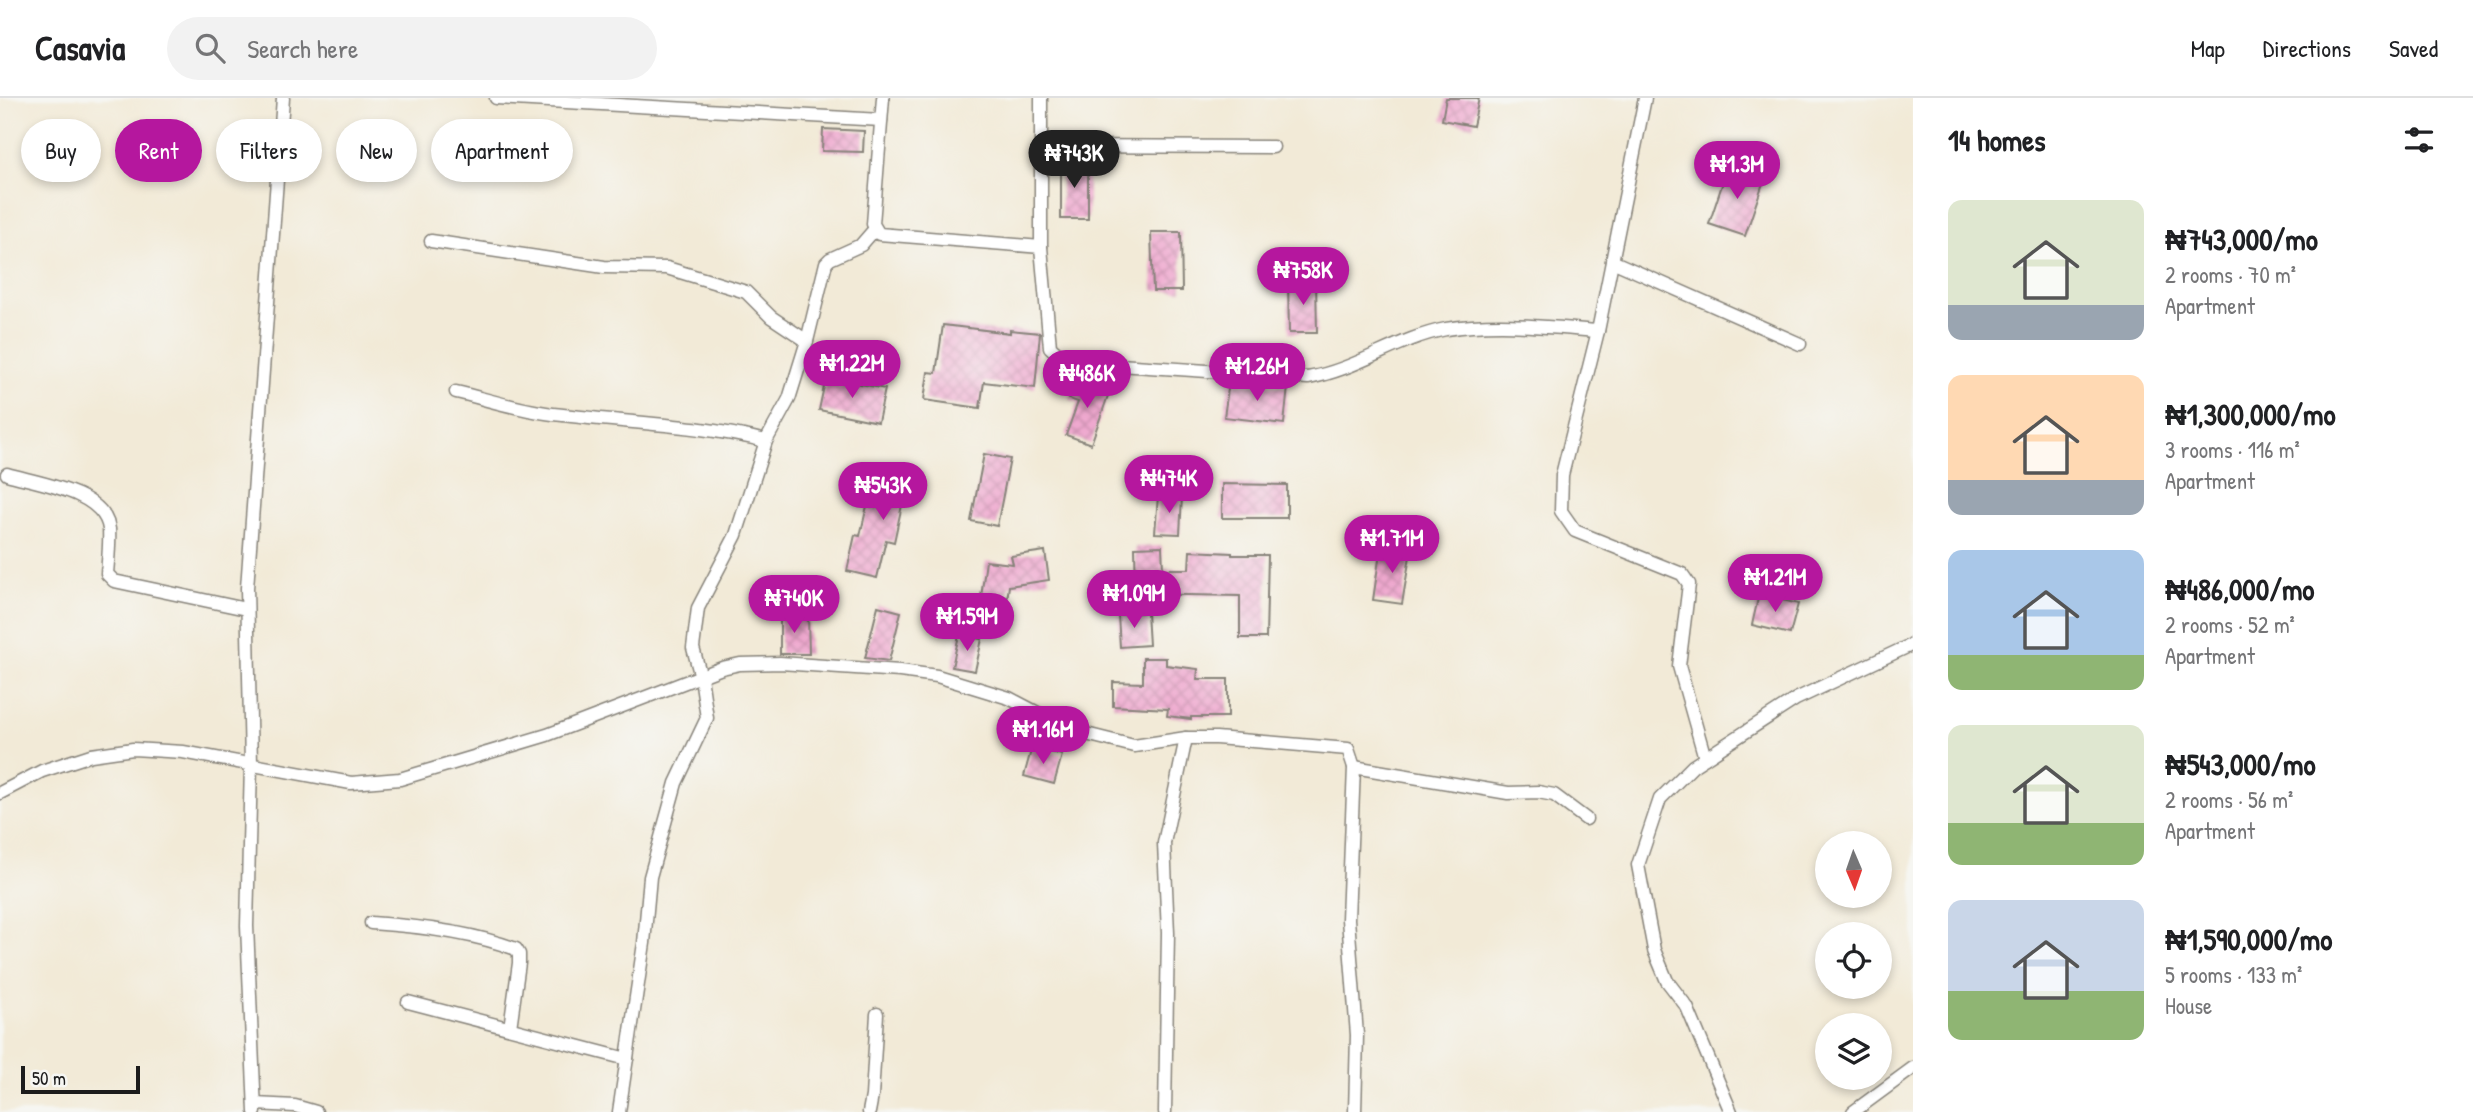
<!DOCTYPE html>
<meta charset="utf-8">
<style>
body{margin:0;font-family:"Patrick Hand",sans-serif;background:#f2f2f2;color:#202124;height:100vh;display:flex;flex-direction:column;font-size:26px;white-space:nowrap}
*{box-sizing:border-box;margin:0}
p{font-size:23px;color:#757577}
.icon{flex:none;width:38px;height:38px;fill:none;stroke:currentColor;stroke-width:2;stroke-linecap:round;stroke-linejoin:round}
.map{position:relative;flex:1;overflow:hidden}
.drawer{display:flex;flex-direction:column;background:#fff;width:560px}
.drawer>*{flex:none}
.banner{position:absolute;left:21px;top:21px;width:665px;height:63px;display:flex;gap:14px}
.needle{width:46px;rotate:178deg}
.controls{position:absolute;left:1815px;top:733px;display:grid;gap:14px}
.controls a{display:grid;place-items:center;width:77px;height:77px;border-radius:50%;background:#fff;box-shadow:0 4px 10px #0003;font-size:35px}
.scale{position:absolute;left:21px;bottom:18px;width:119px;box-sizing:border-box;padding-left:7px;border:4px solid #1c1c1c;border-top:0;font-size:19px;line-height:24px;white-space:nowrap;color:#1c1c1c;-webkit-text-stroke:5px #f6f6f2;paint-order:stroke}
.price{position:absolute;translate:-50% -60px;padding:0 16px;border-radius:24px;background:#b5179e;color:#fff;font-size:23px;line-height:46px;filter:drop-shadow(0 2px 4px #0008)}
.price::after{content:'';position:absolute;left:50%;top:42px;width:21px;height:16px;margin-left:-10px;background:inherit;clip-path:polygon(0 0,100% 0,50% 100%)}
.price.selected{background:#222;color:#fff}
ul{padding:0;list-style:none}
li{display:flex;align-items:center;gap:21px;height:175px;padding:0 35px}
li span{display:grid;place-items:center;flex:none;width:196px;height:140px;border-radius:14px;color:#555}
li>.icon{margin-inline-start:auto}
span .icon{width:84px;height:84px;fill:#fffc;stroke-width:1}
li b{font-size:30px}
h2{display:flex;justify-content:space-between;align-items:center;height:84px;padding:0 35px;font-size:30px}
.tag{padding:0 24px;border-radius:32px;background:#fff;box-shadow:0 4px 10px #0003;font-size:24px;line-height:63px}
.tag.selected{background:#b5179e;color:#fff}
header{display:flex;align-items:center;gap:42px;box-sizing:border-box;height:98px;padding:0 35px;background:#fff;border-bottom:2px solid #e0e0e0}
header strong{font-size:33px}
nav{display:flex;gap:38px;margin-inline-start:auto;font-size:24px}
.search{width:490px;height:63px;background:#f2f2f2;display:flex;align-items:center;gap:18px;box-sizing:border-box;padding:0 24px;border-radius:38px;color:#757577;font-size:26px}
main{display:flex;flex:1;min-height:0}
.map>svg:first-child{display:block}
.building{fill:url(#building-cross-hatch)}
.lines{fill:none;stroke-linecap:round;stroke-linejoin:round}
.street-casing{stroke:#87837a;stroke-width:15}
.street{stroke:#fff;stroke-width:12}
</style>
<header>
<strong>Casavia</strong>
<div class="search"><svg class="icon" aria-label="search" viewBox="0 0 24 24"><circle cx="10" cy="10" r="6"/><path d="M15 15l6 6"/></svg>Search here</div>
<nav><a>Map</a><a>Directions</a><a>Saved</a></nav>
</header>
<main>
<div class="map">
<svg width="1913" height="1014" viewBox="0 0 1913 1014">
<defs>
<pattern id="building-cross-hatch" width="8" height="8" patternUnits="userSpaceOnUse" patternTransform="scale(1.75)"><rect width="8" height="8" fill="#efa9cf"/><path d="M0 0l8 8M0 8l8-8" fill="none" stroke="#cc91b1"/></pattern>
</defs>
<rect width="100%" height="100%" fill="#f6f6f2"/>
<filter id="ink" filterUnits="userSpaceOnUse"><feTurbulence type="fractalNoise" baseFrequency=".0143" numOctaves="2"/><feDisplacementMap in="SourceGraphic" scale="14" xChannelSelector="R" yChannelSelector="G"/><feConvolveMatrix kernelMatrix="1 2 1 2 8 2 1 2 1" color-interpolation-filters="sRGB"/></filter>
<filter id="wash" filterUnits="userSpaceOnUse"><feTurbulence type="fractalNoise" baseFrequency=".00686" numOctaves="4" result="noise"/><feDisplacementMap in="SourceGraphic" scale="28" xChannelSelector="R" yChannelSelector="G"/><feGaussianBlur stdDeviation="1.57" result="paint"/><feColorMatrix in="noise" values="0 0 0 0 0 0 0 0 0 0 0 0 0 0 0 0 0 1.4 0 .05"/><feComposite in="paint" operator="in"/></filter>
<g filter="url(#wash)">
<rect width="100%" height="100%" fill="#f2ead7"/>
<g id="blocks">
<g class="building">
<polygon points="1446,0 1479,0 1473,28 1442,22"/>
<polygon points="823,31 864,33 863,54 822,53"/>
<polygon points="1061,63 1088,64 1088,121 1061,121"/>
<polygon points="1728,69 1765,79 1745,138 1709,126"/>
<polygon points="1151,134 1181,134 1182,193 1153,193"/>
<polygon points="1316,182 1317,235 1289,235 1288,183"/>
<polygon points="943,227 1010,235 1010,232 1040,235 1035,290 984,284 980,310 924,302 928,274 936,275"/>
<polygon points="826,279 885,291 878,324 819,312"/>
<polygon points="1077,281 1110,292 1091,346 1066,337 1078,304 1069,301"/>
<polygon points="1229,284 1288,289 1284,326 1224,319"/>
<polygon points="984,356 1010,361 997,428 971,423"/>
<polygon points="892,366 923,375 916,401 904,398 894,444 886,442 877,480 847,473 855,437 860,438 867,408 880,410"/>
<polygon points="1222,386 1287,387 1287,420 1222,420"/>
<polygon points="1158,398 1182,399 1180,436 1155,435"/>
<polygon points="1162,448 1163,471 1189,471 1190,453 1232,455 1232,457 1268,457 1266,540 1240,540 1240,498 1136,496 1135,449"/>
<polygon points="1381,448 1411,452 1402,506 1373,502"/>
<polygon points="1045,453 1049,482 1009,488 1006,509 980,506 986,463 1013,466 1011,458"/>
<polygon points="1759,496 1798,506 1790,536 1752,527"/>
<polygon points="878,508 901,514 889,563 865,560"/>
<polygon points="1147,514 1149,547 1120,549 1118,517"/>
<polygon points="780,518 808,518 809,556 780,556"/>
<polygon points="959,537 982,541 975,573 952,569"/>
<polygon points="1143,560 1166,560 1166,567 1198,571 1197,581 1228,581 1228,619 1191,619 1191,621 1167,618 1168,611 1113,608 1113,584 1143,585"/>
<polygon points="1032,649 1062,657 1054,686 1024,678"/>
</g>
</g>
</g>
<g filter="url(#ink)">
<use href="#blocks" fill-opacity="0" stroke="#87837a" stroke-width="2"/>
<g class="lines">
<defs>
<g id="street">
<polyline points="496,0 881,22"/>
<polyline points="883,0 873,126 879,136 1041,149"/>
<path d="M1041,0V149L1050,249L1061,259L1105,266L1308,280C1356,272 1398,240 1446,231C1496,223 1547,229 1598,233"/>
<polyline points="1645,0 1598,233 1562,377 1561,413 1575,433 1682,476 1689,486 1679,568 1705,660"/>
<polyline points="1041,48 1273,49"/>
<polyline points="431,143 604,169 667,170 746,194 771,219 807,243"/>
<polyline points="1612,163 1800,246"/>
<path d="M456,294C486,301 516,311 546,315C619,325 693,325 766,343"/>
<path d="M7,376C37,385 104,393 109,431C110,446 108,462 107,476L114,483L246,511"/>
<polyline points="1354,669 1508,695 1538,694 1554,697 1586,721"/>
<polyline points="0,695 42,673 91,657 133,651 183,654 351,685 400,681 547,637 722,570 740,566 780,565 900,573 937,578 1009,600 1070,632 1134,648 1186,640 1216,640 1348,651 1354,669 1348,821 1357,937 1355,1014"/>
<path d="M371,825C418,828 471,834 516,851L519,856V865L510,930"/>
<polyline points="408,904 627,961"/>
<polyline points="255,1006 295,1008 316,1014"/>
<polyline points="255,1014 247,828 251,666 247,490 283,0"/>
<polyline points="619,1014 644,845 650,779 676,685 707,620 701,579 693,550 698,510 736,437 766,343 789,301 807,243 826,165 830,161 861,147 874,132"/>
<polyline points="869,1014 872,998 877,916"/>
<polyline points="1165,1014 1168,835 1164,745 1186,640"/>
<polyline points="1731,1014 1687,909 1667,883 1654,852 1638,767 1660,701 1693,668 1796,601 1913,546"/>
<polyline points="1853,1014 1913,970"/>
</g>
</defs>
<use href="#street" class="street-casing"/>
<use href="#street" class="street"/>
</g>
</g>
</svg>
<div class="controls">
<a><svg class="needle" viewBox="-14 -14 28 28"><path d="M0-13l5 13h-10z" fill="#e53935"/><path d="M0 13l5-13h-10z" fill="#757577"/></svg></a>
<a><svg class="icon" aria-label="locate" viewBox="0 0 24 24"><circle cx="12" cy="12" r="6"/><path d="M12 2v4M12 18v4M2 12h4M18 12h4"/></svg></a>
<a><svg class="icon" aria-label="layers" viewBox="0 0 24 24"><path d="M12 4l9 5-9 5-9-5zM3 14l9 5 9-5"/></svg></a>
</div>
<div class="scale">50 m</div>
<b class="price selected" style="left:1074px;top:92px">₦743K</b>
<b class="price" style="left:1737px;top:103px">₦1.3M</b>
<b class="price" style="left:1303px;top:209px">₦758K</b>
<b class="price" style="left:852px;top:302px">₦1.22M</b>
<b class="price" style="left:1257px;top:305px">₦1.26M</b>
<b class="price" style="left:1087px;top:312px">₦486K</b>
<b class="price" style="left:1169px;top:417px">₦474K</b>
<b class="price" style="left:883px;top:424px">₦543K</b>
<b class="price" style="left:1392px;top:477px">₦1.71M</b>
<b class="price" style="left:1775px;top:516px">₦1.21M</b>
<b class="price" style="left:1134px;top:532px">₦1.09M</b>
<b class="price" style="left:794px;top:537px">₦740K</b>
<b class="price" style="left:967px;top:555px">₦1.59M</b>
<b class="price" style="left:1043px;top:668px">₦1.16M</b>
<div class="banner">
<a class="tag">Buy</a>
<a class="tag selected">Rent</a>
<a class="tag">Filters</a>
<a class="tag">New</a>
<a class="tag">Apartment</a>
</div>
</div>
<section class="drawer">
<h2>14 homes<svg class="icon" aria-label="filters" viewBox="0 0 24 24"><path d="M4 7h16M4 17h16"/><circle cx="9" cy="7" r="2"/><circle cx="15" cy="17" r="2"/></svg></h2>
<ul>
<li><span style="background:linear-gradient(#dfe7d0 75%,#9aa5b1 0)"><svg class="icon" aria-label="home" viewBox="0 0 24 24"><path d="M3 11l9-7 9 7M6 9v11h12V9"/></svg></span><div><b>₦743,000/mo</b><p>2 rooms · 70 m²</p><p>Apartment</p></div></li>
<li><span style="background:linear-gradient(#ffd9b3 75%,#9aa5b1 0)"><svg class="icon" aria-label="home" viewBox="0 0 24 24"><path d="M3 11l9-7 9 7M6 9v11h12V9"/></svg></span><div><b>₦1,300,000/mo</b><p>3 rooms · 116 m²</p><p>Apartment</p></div></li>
<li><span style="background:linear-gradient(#a9c7e8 75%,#8fb573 0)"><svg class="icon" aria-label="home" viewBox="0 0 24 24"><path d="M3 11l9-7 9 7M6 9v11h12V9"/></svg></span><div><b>₦486,000/mo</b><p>2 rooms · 52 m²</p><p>Apartment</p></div></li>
<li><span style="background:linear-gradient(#dfe7d0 70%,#8fb573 0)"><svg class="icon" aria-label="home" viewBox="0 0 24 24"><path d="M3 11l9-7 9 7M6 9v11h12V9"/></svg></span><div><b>₦543,000/mo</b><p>2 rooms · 56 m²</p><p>Apartment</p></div></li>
<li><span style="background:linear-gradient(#c9d6e8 65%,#8fb573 0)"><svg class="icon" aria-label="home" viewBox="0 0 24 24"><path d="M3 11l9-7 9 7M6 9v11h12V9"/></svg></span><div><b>₦1,590,000/mo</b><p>5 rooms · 133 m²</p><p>House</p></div></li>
</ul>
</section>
</main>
